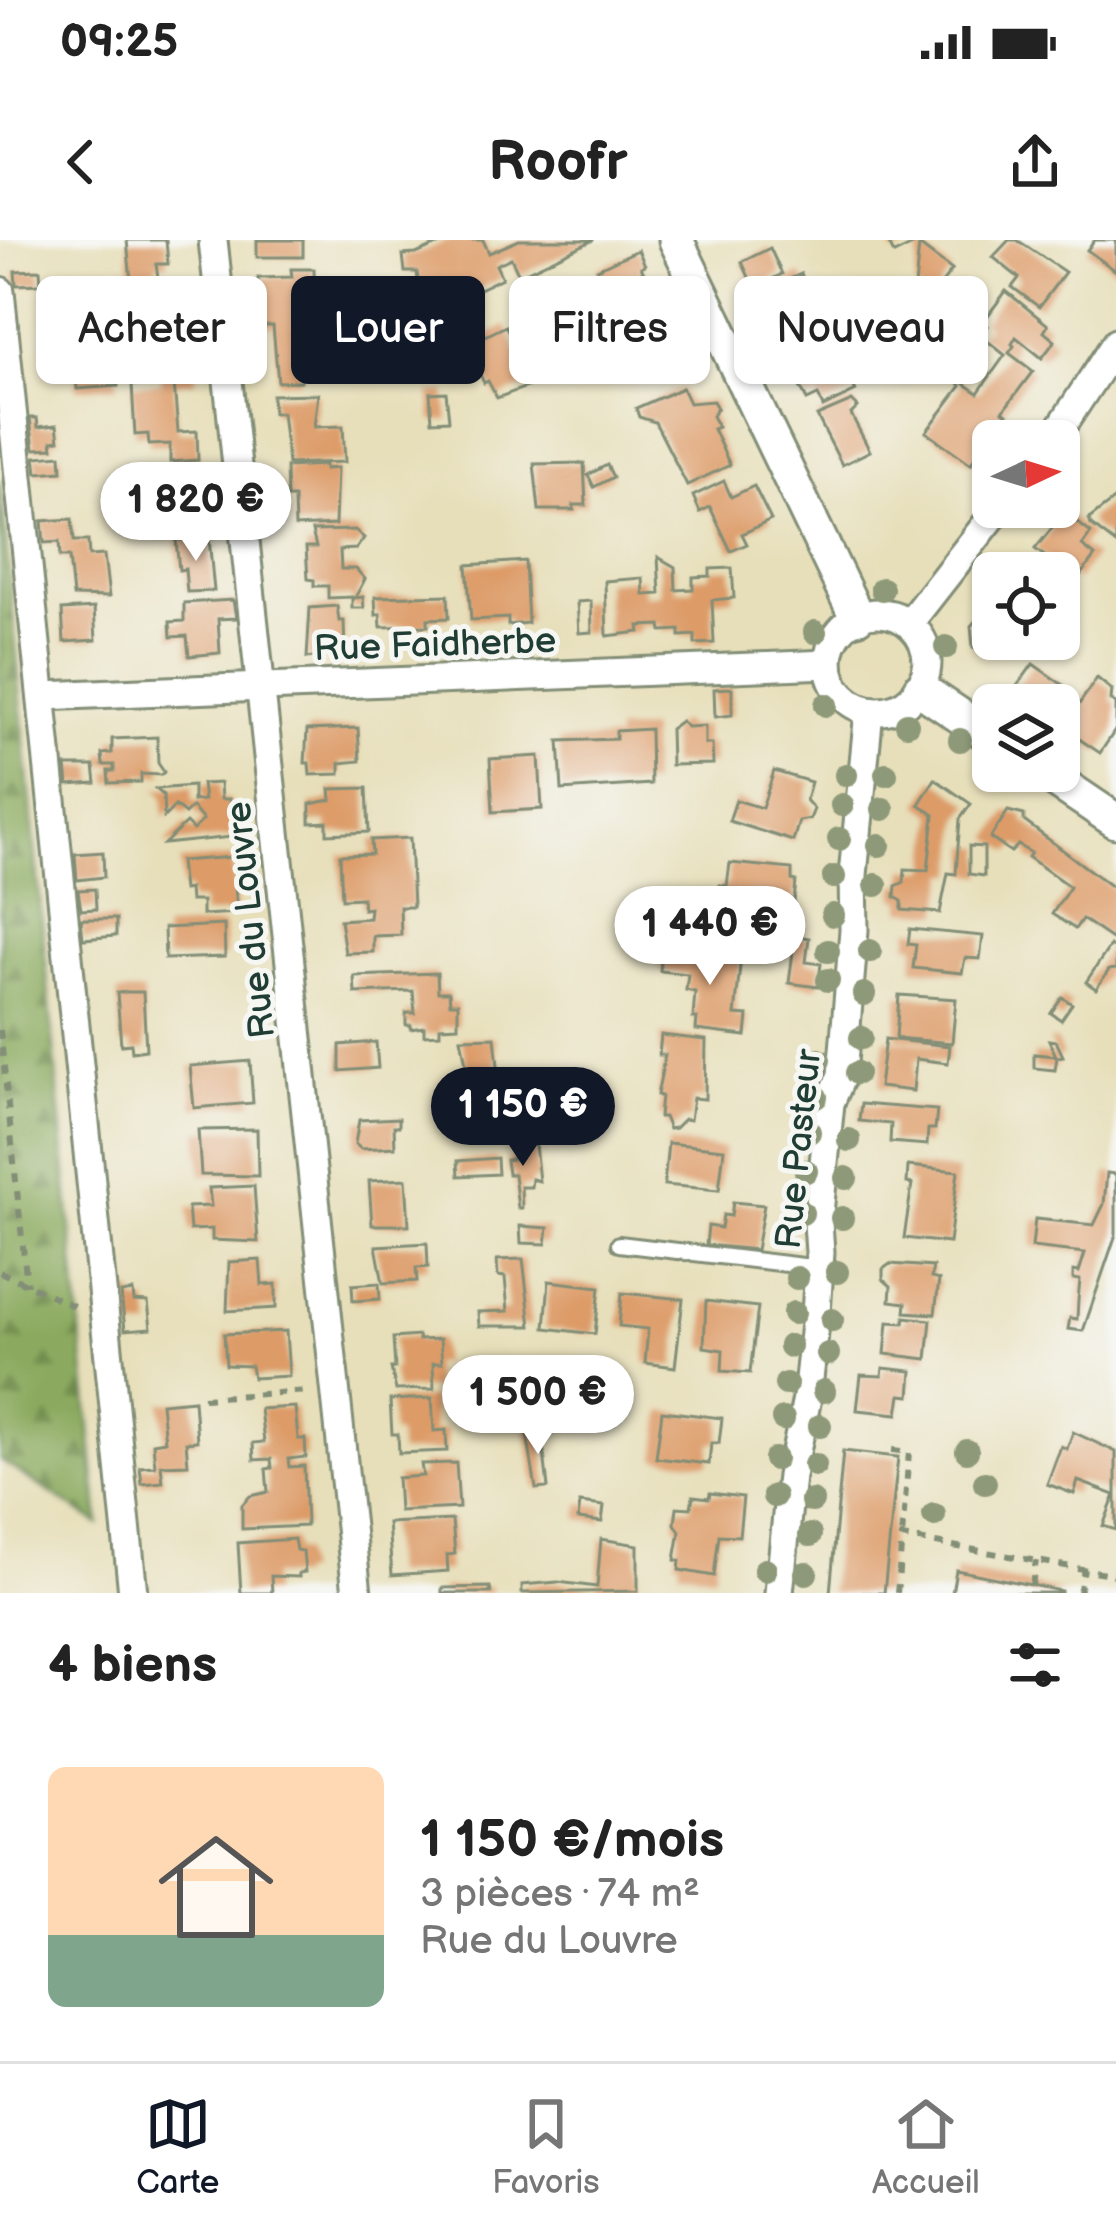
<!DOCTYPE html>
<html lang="fr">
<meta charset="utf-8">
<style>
body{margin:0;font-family:"Balsamiq Sans",sans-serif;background:#f2f2f2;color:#222;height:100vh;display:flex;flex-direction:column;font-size:45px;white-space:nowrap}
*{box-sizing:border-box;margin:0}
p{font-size:39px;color:#767676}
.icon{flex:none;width:66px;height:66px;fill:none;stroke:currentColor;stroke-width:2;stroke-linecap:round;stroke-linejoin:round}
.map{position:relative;height:1353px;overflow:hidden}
.details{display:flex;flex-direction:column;background:#fff;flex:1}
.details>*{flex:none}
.top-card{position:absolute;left:36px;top:36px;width:1044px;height:108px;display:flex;gap:24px}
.needle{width:78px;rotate:86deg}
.fabs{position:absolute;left:972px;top:180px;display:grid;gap:24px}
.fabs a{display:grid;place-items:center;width:108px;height:108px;border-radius:18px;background:#fff;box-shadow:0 3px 9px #0004;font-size:60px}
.price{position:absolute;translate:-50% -102px;padding:0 27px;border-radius:42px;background:#fff;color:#222;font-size:39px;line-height:78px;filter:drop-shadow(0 3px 6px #0008)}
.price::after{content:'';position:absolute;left:50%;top:72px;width:36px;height:27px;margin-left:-18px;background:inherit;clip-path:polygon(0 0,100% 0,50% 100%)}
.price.on{background:#111827;color:#fff}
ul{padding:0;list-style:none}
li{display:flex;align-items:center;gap:36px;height:300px;padding:0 48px}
li span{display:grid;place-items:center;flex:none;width:336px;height:240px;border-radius:18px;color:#555}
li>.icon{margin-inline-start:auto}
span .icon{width:144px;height:144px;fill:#fffc;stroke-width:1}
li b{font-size:51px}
h2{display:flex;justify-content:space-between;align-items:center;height:144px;padding:0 48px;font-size:51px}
.chip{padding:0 42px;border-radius:18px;background:#fff;box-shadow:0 3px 9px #0004;font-size:42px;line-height:108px}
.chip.on{background:#111827;color:#fff}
.status{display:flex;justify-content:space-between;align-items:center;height:84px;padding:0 60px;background:#fff;direction:ltr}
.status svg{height:33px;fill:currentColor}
header{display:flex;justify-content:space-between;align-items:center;height:156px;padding:0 48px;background:#fff;font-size:54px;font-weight:600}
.menu{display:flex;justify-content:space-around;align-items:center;height:168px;border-top:3px solid #e0e0e0;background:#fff;font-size:33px;color:#767676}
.menu a{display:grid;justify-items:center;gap:6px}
.menu .on{color:#111827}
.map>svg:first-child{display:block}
.forest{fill:url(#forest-firs);stroke:#557449;stroke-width:3}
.building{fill:#dd9b67}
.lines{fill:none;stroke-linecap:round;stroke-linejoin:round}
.service-casing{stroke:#838e77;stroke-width:20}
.minor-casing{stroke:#838e77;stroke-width:33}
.tertiary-casing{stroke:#838e77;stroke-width:39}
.path{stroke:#838e77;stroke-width:6;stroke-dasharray:9 9;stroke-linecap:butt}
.service{stroke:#fff;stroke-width:14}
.minor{stroke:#fff;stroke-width:27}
.tertiary{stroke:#fff;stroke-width:33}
.tree{fill:#8d9978}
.labels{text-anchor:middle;stroke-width:10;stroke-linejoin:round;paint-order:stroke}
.street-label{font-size:36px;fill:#1f3d34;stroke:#f6f6f2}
</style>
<div class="status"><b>09:25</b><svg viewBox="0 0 49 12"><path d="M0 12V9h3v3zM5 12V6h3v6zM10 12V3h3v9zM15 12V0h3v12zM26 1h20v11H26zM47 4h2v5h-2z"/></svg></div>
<header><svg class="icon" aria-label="back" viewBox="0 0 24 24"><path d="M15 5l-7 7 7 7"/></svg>Roofr<svg class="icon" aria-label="share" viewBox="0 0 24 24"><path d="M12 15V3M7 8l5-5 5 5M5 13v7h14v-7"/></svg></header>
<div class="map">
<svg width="1116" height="1353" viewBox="0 0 1116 1353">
<defs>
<pattern id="forest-firs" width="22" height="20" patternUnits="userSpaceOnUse" patternTransform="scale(3)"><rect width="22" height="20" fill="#8baa5e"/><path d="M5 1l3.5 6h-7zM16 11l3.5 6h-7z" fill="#718c4e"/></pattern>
</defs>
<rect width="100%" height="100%" fill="#f6f6f2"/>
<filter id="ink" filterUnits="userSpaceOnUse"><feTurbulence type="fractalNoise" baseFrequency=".00833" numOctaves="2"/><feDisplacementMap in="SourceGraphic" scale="24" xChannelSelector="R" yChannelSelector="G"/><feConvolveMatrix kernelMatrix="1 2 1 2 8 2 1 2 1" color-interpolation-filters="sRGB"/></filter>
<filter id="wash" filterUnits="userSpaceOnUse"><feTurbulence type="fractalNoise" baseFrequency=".004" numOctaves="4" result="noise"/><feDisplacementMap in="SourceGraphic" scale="48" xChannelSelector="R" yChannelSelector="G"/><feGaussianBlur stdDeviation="2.7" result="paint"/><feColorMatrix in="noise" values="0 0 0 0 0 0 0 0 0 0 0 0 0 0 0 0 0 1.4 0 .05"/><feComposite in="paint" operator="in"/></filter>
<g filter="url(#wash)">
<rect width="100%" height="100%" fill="#e7dfba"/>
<polygon class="forest" points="0,240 99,1284 0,1220"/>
<g id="blocks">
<g class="building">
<polygon points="127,0 166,0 168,24 156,24 164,81 135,83"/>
<rect x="257" y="0" width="46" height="17"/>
<polygon points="449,0 483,0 489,13 519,0 594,0 519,35 511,18 496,25 502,38 435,70 434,66 422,72 417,32 405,32 403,15 416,14"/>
<polygon points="887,0 923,0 894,14"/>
<polygon points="1009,0 1017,0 1065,32 1039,67 1012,47 1019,38 993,17"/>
<polygon points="1095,0 1116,0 1116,31 1087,10"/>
<polygon points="919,5 952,30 938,48 944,52 935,63 915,47"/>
<polygon points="770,8 782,34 754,48 742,22"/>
<polygon points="638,10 645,25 641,27 647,40 643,42 658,77 619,93 610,73 615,72 597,29"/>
<polygon points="291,29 314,29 315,74 297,74 296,86 319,85 321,98 334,96 336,118 324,120 326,132 301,134 301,141 278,142 273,86 262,86 261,68 254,66 253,52 258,47 258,38 292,37"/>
<polygon points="40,30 41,44 16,45 15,31"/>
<polygon points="801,34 814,60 804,65 819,93 781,116 767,87 794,75 792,71 778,78 765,50"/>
<polygon points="1006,51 1048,85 1044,92 1055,101 1042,118 1016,97 1012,104 1014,106 1009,113 1033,131 1003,171 1022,186 1011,201 1003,201 989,190 971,224 926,192 961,146 954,136 978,153 1005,115 980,95 988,86 983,82"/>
<polygon points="506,86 532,145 497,158 488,141 484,143 467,105"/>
<polygon points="192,90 196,141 174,143 178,192 197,191 198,220 170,222 170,204 149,205 148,194 135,195 132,145 161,143 158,92"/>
<polygon points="124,93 125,111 115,112 121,117 121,124 116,128 118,146 77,149 74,115 92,113 91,95"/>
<polygon points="837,113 856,151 823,167 818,155 807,160 798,143 802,141 797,131"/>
<polygon points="682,148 689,163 713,161 717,168 712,176 718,187 713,189 730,225 687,245 655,182 639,177 636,168"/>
<polygon points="446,152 449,180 432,181 430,153"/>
<polygon points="318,154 314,187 343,186 345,222 288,224 282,173 273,173 272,155"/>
<polygon points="852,161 858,167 851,174 870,211 842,225 817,176"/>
<polygon points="30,178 37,178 38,187 57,185 59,200 52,201 53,208 34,209"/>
<polygon points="61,215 62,231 37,233 35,217"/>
<polygon points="584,223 586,265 573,265 574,270 539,270 534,224"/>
<polygon points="325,225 325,229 337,228 335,285 295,287 294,258 287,258 286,227"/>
<polygon points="607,225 613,237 594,247 588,235"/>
<polygon points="724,241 731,257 754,246 771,280 742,294 747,304 731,311 710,267 700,272 693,256"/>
<polygon points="202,248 206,288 212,288 212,294 159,297 156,279 169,278 167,252"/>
<polygon points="1116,258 1116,304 1091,285 1089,279"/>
<polygon points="1055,269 1061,274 1063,271 1091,293 1082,306 1095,316 1077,340 1035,309 1052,288 1047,280"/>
<polygon points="72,279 74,301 88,301 89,316 104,315 109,357 73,356 69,317 60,317 59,302 44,303 42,281"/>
<polygon points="355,290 364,298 356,309 340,310 341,329 356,329 365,339 355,358 363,357 364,368 352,368 352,357 328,358 328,346 314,346 314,340 308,339 306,307 316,307 312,291"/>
<polygon points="209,298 214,351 187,352 185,329 179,330 176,300"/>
<polygon points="658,317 675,327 676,350 693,349 693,337 710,336 710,329 732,328 734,358 712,360 714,403 695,404 695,395 680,396 680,390 662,391 661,385 639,386 640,392 607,396 605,341 643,338 644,355 660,354"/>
<polygon points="525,321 528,383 508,385 508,378 471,380 467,325"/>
<polygon points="993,349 993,399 1007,399 1008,405 973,408 971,386 982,373 977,369"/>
<polygon points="448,355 449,378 428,379 428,386 381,387 380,374 376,375 375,357"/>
<polygon points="233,360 236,378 218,379 220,413 189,416 187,396 171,397 170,382 184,381 184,363"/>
<polygon points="591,361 592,392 579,393 577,362"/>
<polygon points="337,366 339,381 344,381 345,412 307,418 310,368"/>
<polygon points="94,368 96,400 64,402 62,370"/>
<polygon points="1033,424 1070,450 1059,465 1030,465 1012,453"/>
<polygon points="1097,438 1112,450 1111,460 1116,464 1116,489 1100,513 1063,488"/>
<polygon points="732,448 732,475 715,477 714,449"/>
<polygon points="681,481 687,487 705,486 705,504 712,504 713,524 671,525 670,489"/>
<polygon points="358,488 360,521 340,523 340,534 310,535 309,523 305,523 307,490"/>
<polygon points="650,489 651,544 562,550 559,501 616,499 616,491"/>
<polygon points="157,497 158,523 164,532 161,535 141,534 141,542 109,543 108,531 114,531 114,525 103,525 102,514 112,513 112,499"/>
<polygon points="539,516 542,569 493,572 490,519"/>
<polygon points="66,526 94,526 96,543 68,545"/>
<polygon points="774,531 811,542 806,560 814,569 810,579 799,581 793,601 729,581 736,560 762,568"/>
<polygon points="935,539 971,564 960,579 956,634 948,633 940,673 902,670 902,661 895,657 896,646 904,642 905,629 928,630 934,575 919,564"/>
<polygon points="220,543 221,559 230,559 232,597 164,604 186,583 193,590 203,580 192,567 185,574 175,566 164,577 163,555 156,549 193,546 193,561 204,560 202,544"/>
<polygon points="367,548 369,592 327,594 327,582 310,583 310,564 331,560 330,549"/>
<polygon points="1008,571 1024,575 1024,581 1116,650 1113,700 1082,679 1075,689 1052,674 1070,647 1028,617 1031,613 1018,605 1011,612 990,598"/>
<polygon points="410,598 413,667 400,667 401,695 373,696 373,712 345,713 340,680 369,678 370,668 363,669 362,658 342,659 340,615 372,614 371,600"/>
<polygon points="969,606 984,607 984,636 969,634"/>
<polygon points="103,612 104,637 77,640 75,614"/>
<polygon points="233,617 237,673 202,675 202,661 190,661 189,649 183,650 180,621"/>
<polygon points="730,623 792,629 792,640 796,641 793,672 725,665 726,658 719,657 720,645 727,646"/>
<polygon points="95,649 96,669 81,670 78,650"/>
<polygon points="81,679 116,679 116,696 83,699"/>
<polygon points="224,685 225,717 165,719 164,688"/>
<polygon points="910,689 983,696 980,719 965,718 962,733 913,728 916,705 908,704"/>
<polygon points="795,696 809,698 806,722 821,724 818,747 789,743"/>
<polygon points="1110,706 1116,710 1116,729 1109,730 1096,749 1086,742"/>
<polygon points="662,708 741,716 735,775 748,776 746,796 696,790 697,778 693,778 695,752 686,750 688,734 660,731"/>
<polygon points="437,733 438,752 449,752 450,763 458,763 458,786 440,787 440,794 424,795 424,787 411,789 411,785 406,785 406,773 415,773 413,751 355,753 354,736"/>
<polygon points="126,752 143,752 146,810 132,812 131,804 121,805 117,753"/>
<polygon points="899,755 956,759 952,803 896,798"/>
<polygon points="1062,757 1072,764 1061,780 1051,773"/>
<polygon points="661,795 706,800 705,859 693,858 690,880 684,879 675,888 669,889 664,877 659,877 661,856 657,855 665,815 659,815"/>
<polygon points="495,797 500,845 493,846 493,860 473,861 461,798"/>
<polygon points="885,799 950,806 948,823 916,819 913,851 879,847"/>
<polygon points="1049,800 1056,801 1063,816 1057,817 1055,830 1034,828 1034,814 1056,816"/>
<polygon points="376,802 378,828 340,831 340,805"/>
<polygon points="250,821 253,863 194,868 190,826"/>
<polygon points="861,864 937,870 935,889 928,889 927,905 890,902 891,884 859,881"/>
<polygon points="399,878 399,886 394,886 395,907 361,909 355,904 359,880"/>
<polygon points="257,889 258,936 201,935 198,890"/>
<polygon points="668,903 724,909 719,950 664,945"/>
<polygon points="535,905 539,941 532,939 531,947 521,947 522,968 518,968 514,934 508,934 506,920 513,919 512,908"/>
<polygon points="497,918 498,934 459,936 458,921"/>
<polygon points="908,926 958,931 949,1003 904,998 912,944 907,943"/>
<polygon points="1107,933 1116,934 1116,994 1083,1091 1068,1089 1070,1078 1077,1079 1078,1060 1080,1040 1073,1039 1073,1031 1079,1032 1085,1013 1032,1007 1035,979 1094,985 1104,964"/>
<polygon points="406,939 409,985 372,985 369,941"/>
<polygon points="254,946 258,1002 212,1000 212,989 190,990 188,967 211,966 209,948"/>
<polygon points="733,962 764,965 756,1010 706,1005 708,986 721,988 723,975 731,976"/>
<polygon points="520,986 548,988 546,1004 521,1003"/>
<polygon points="427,1003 428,1027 416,1028 417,1041 383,1043 376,1006"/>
<polygon points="523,1019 531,1086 479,1086 478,1072 508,1071 505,1037 498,1036 497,1020"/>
<polygon points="260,1020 262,1045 276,1044 276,1068 227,1071 229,1022"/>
<polygon points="890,1024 933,1027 931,1038 939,1040 935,1074 905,1072 906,1063 890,1061 891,1046 883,1039 883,1029"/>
<polygon points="549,1041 600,1047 595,1094 545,1088"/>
<polygon points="379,1043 380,1059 353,1061 352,1045"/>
<polygon points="133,1051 134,1061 148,1062 151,1088 125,1090 121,1053"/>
<polygon points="622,1053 683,1059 675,1127 645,1123 648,1089 619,1086"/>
<polygon points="706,1061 758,1067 750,1133 722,1131 723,1110 704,1107"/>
<polygon points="905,1077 931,1080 927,1119 885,1114 888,1082 904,1083"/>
<polygon points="286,1091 289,1136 253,1138 251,1126 226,1125 224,1094"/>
<polygon points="418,1096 419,1100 440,1099 442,1123 433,1123 434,1149 396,1150 391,1128 395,1128 393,1098"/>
<polygon points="883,1128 912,1131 910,1156 901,1155 898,1174 857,1170 861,1135 882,1136"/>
<polygon points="432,1158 434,1191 446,1190 447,1211 399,1213 398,1194 392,1194 390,1160"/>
<polygon points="194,1160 197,1201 186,1202 188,1224 161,1225 163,1242 142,1244 140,1227 155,1226 153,1203 165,1201 161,1163"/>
<polygon points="295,1167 298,1199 305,1199 306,1217 288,1219 289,1227 304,1226 306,1286 242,1289 242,1265 250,1256 268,1252 266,1229 272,1228 271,1219 254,1220 253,1203 264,1202 260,1169"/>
<polygon points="662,1171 722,1178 719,1203 711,1203 709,1224 656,1218"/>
<polygon points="541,1186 548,1248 536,1249 526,1188"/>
<polygon points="1073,1192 1116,1212 1116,1290 1103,1286 1115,1255 1078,1241 1074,1254 1047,1244 1061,1206 1067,1209"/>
<polygon points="843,1211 898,1217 884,1353 830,1353"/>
<polygon points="456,1223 459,1268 399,1271 397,1238 423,1236 421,1224"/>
<polygon points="710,1253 743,1257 739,1296 719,1295 714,1336 679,1330 680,1321 675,1320 680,1291 675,1284 677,1267 691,1268 693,1256 709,1258"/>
<polygon points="580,1263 604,1266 602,1282 578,1279"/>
<polygon points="452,1280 455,1314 447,1315 448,1331 392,1335 388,1283"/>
<polygon points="294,1299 296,1310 303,1311 305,1332 299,1333 299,1337 271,1336 272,1353 241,1353 238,1303"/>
<polygon points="601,1299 638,1305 638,1351 522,1353 522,1345 558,1342 597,1347"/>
<polygon points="956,1330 1061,1351 1061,1353 952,1353"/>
<polygon points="490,1347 491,1353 442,1353 442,1348"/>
</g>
</g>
</g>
<g filter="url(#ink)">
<use href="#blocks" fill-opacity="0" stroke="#838e77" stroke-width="3"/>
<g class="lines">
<defs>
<polyline id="service" points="619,1004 820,1028"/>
<g id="minor">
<polyline points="213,0 357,1353"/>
<polyline points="0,51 133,1353"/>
<polyline points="1052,201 1116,103"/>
<circle cx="878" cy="422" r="49"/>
<polyline points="909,383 1000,267"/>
<polyline points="43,456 829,424"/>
<polyline points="779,1353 791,1236 807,1158 816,1074 820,1012 818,983 830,863 842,835 854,690 853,635 869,471"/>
</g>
<g id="tertiary">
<polyline points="676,0 857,377"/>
<polyline points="920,449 993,498"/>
<polyline points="1042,531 1116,581"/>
</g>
</defs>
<use href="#service" class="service-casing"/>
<use href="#minor" class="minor-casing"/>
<use href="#tertiary" class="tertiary-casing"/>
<g class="path">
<polyline points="0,790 27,1045"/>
<polyline points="0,1032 78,1068"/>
<polyline points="203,1158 308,1151"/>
<polyline points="892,1210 909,1212 902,1297"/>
<polyline points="1032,1345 1036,1321"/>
<polyline points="897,1353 902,1297 1116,1335"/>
<polyline points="1079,1353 1084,1329"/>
</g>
<use href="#service" class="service"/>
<use href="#minor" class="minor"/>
<use href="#tertiary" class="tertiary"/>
</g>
<g class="tree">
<circle cx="882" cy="349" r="12"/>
<circle cx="815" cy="392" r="12"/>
<circle cx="946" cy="407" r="12"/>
<circle cx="826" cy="465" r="12"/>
<circle cx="907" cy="484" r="12"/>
<circle cx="960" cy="500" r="12"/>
<circle cx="886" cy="534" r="12"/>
<circle cx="846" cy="535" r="12"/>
<circle cx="842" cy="565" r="12"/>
<circle cx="883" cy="569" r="12"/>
<circle cx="839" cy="599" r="12"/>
<circle cx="879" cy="605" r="12"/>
<circle cx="834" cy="637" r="12"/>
<circle cx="876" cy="645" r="12"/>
<circle cx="833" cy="675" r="12"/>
<circle cx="828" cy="711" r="12"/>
<circle cx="870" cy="711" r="12"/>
<circle cx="828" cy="740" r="12"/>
<circle cx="864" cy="754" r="12"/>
<circle cx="861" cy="798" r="12"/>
<circle cx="819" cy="820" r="12"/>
<circle cx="857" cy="833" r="12"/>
<circle cx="816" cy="857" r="12"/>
<circle cx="809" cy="892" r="12"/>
<circle cx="849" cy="900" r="12"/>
<circle cx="806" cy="931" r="12"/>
<circle cx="846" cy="938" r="12"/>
<circle cx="802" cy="973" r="12"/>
<circle cx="842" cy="978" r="12"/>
<circle cx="837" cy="1032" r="12"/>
<circle cx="797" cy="1038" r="12"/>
<circle cx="794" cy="1073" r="12"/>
<circle cx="832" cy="1080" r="12"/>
<circle cx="790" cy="1106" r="12"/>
<circle cx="828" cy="1114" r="12"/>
<circle cx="786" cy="1144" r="12"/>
<circle cx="824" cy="1151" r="12"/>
<circle cx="783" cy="1179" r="12"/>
<circle cx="820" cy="1186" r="12"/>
<circle cx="967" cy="1211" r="12"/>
<circle cx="775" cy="1219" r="12"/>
<circle cx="815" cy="1225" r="12"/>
<circle cx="985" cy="1243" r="12"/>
<circle cx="774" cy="1256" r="12"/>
<circle cx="812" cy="1261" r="12"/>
<circle cx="934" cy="1275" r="12"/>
<circle cx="810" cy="1295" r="12"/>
<circle cx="765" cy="1330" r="12"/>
<circle cx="806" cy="1333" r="12"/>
</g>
</g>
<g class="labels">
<g class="street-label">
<text transform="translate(435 403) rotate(-2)" y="13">Rue Faidherbe</text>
<text transform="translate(249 680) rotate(-96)" y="13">Rue du Louvre</text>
<text transform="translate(797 909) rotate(-84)" y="13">Rue Pasteur</text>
</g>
</g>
</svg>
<div class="fabs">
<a><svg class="needle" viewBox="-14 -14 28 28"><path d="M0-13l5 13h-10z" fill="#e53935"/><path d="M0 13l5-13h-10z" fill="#767676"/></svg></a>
<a><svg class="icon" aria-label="locate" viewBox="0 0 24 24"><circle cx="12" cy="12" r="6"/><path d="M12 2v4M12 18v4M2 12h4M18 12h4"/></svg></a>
<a><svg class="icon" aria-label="layers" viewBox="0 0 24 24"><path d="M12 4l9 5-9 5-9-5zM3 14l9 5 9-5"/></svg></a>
</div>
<b class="price" style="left:196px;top:324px">1 820 €</b>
<b class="price" style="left:710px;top:748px">1 440 €</b>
<b class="price on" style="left:523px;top:929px">1 150 €</b>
<b class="price" style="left:538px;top:1217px">1 500 €</b>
<div class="top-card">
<a class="chip">Acheter</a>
<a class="chip on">Louer</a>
<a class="chip">Filtres</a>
<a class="chip">Nouveau</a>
</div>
</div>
<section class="details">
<h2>4 biens<svg class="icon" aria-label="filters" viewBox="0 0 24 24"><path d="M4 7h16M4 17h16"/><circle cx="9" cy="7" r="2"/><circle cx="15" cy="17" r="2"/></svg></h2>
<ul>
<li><span style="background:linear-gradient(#ffd9b3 70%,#7fa58c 0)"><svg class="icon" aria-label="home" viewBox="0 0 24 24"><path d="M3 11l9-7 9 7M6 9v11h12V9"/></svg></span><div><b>1 150 €/mois</b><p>3 pièces · 74 m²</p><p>Rue du Louvre</p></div></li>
</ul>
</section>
<nav class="menu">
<a class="on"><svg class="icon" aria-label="map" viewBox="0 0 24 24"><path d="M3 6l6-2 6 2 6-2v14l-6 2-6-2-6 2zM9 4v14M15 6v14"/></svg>Carte</a>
<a><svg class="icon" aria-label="saved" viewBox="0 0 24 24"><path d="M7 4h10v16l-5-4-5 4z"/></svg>Favoris</a>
<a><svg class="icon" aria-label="home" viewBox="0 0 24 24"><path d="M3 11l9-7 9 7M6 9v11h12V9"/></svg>Accueil</a>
</nav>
